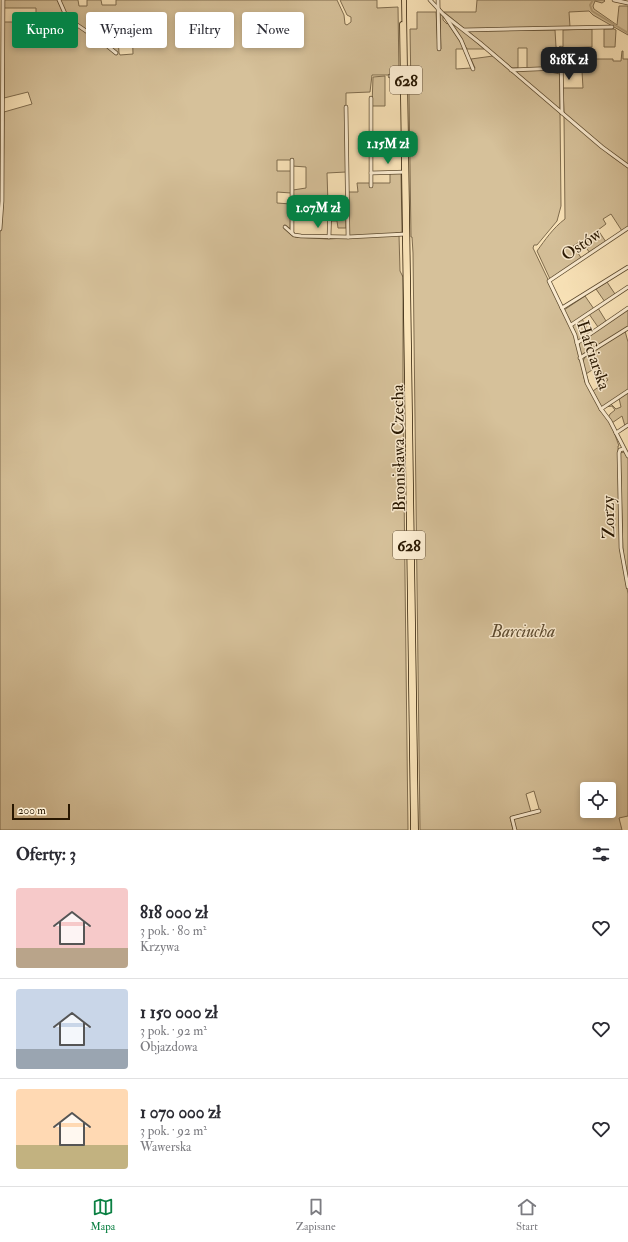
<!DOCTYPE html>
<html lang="pl">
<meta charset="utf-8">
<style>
body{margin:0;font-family:"IM FELL Double Pica",serif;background:#f7f7f7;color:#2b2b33;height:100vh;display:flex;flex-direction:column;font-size:15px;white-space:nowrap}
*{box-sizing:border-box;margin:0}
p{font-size:13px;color:#7c7c81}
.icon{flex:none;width:22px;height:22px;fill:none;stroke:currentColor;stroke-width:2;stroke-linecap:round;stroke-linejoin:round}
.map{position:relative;height:830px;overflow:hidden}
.side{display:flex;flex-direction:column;background:#fff;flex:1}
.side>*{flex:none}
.guide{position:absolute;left:12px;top:12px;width:400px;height:36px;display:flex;gap:8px}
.fabs{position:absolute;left:580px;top:782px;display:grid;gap:8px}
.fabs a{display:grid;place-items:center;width:36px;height:36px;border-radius:4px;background:#fff;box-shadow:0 2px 6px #0003;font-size:20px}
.scale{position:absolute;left:12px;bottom:10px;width:58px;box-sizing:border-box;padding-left:4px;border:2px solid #281701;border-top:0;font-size:11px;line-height:14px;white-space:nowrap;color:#281701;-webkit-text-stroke:3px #fcedd2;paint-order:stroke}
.price{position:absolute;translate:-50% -34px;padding:0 9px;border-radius:8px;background:#0b8043;color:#fff;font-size:13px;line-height:26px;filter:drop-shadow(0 1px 2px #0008)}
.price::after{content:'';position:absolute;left:50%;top:24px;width:12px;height:9px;margin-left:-6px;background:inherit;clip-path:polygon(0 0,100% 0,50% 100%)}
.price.active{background:#222;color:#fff}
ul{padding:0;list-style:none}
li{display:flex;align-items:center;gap:12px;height:100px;padding:0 16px}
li+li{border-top:1px solid #e1e1e2}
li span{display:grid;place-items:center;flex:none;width:112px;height:80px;border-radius:4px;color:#555}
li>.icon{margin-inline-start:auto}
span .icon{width:48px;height:48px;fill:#fffc;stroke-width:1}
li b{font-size:17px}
h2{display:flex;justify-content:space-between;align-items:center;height:48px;padding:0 16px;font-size:17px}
.pill{padding:0 14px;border-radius:4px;background:#fff;box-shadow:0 2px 6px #0003;font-size:14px;line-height:36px}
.pill.active{background:#0b8043;color:#fff}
.menu{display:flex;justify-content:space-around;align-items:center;height:56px;border-top:1px solid #e1e1e2;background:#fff;font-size:11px;color:#7c7c81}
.menu a{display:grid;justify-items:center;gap:2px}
.menu .active{color:#0b8043}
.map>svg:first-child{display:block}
.green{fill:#d6c19a;stroke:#7f6c4e;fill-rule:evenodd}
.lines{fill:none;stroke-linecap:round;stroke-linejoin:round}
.canal{stroke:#b39e7a;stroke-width:2}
.minor-casing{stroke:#5c4a2f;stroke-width:4.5}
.major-casing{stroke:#281701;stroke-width:5.5}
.minor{stroke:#fcedd2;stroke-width:3}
.major{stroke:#fae4b9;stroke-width:4}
.labels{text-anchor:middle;stroke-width:3;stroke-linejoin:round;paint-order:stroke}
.shield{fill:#fcedd2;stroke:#685740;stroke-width:1}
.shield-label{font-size:16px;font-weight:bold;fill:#281701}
.street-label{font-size:17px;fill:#281701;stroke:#fcedd2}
.park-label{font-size:17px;font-style:italic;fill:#5c4a2f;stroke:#fcedd2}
</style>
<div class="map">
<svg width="628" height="830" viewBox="0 0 628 830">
<rect width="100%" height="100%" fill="#fae4b9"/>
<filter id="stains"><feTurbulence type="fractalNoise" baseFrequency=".005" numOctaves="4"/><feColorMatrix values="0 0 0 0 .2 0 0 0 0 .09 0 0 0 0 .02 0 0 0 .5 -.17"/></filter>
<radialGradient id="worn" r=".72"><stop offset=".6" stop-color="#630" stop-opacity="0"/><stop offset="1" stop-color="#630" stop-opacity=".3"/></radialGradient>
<g class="green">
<path d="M4,0H78L79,6H87V0H101L102,5H116V0H337L344,15L345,24L347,25L351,22V17L347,15L340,0H377V8L398,7L399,75H372L370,92L346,93V172L327,173L328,204L307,205L306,200H294L293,190L306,188V167L292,166V160H277V171H291V193L277,192V203L291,204L290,228L295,237L328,239L399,235L400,271L403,277V406L408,830H0V233L3,204L4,112L32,104L28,92L4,98V22H36V8H4ZM130,18L132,19L133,54L120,55L119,53L117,24H127Z"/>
<polygon points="477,0 604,0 605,1 602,3 595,1 593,6 594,9 617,25 619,6 628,6 628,35 593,15 589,11 569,12 570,27 465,29 444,12 476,12"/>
<path d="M417,12H436L438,49H441L440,13L443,16V20L447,24L448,23L465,49H456V69L471,68L473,71L475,68L471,59L493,56L560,113L561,206L557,221L537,245H534L533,248L575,336L585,382L610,421L619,446H618L621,552L628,594V816L619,818L622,830H516L513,819L540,812L534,791L526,794L531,812L510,817L513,830H420L413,253L412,237H411L409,94L411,92L410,29H417ZM587,789H609V811H587Z"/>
<polygon points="449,19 484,49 467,49"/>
<polygon points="592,29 592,47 563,48 563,30"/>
<polygon points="604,29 614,29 616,30 615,47 604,47"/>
<polygon points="555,30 556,47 559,48 559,67 527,68 527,48 518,48 518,68 512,68 468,31"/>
<polygon points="622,51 623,51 623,59 628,59 628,165 618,159 564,113 563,88 583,88 582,71 592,70 591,59 613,59 613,61 621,61"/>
<polygon points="541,70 560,74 560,110 514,71"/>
<polygon points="385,76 385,106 372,106 373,77"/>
<path d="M564,116L611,156L628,168V227L622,231L611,214L603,219L606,224L598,230L606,242L590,253L581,241L573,246L582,259L550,279L537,251C545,240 553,228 565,219Z"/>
<polygon points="400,142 400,154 386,155 386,143"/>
<polygon points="390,173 401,173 402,232 392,234 349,236 348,192 358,192 357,183 390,183"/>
<polygon points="331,204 346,205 346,228 338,228 337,221 331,221"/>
<polygon points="607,282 615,294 605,302 596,289"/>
<polygon points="585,296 594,309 572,324 564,310"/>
<polygon points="598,308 606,321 598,327 589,314"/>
<polygon points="628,309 628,327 581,357 579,343"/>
<polygon points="582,319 587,327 584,329 588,335 578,341 572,325"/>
<polygon points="625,331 628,342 628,390 601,408 593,391 608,380 598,366 586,374 590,387 586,380 583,361 585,357"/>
<polygon points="628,392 628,423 625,426 622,416 612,423 608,418 610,414 615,410 612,406 605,407 611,404 616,409 621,407 619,398"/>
<polygon points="624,452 628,458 628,583 623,554 620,453"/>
</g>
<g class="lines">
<polyline class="canal" points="593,0 590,5 592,11 628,33"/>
<defs>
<g id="minor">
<polyline points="59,0 67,18 105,44 116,53"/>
<polyline points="430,0 443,14 480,43 602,147 628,166"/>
<polyline points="438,0 439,49"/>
<polyline points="614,0 628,3"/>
<polyline points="445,16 461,40 473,69"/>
<polyline points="464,30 612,27"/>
<polyline points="561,48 562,113"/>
<polyline points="511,70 561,68"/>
<polyline points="390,76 403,76"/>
<polyline points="371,98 371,186"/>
<polyline points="346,107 348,237"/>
<polyline points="371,173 406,172"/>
<polyline points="285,227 294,235 301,236 348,237 406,234"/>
<polyline points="628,228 549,281 575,335 587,383 601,409 610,421 628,456"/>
<polyline points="0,229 2,201 3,0"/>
<polyline points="292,233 292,160"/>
<polyline points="329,237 330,206"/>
<polyline points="562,308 628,267"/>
<polyline points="571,325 628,287"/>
<polyline points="577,343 628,308"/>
<polyline points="580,358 628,328"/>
<polyline points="601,409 628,391"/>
<polyline points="616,433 628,425"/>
<polyline points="623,449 620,450 619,453 621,548 628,587"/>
<polyline points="515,830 512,818 539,811"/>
</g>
<g id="major">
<polyline points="404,0 416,830"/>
<polyline points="402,24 413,830"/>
</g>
</defs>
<use href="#minor" class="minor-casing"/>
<use href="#major" class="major-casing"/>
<use href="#minor" class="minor"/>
<use href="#major" class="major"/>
</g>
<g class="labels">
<g class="shield">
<rect x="390" y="66" width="32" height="28" rx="3"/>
<rect x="393" y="531" width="32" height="28" rx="3"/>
</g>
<g class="shield-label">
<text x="406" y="86">628</text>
<text x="409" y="551">628</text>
</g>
<g class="street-label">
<text transform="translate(581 244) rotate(-34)" y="6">Ostów</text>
<text transform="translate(594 355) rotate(71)" y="6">Hafciarska</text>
<text transform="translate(398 448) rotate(-91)" y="6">Bronisława Czecha</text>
<text transform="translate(608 517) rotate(-91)" y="6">Zorzy</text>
</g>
<g class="park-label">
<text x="523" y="637">Barciucha</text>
</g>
</g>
<rect width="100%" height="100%" filter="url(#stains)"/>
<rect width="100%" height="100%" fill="url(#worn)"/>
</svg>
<div class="fabs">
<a><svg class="icon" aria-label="locate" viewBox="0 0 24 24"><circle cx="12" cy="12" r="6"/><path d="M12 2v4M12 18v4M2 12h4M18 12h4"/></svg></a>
</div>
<div class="scale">200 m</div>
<b class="price active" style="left:569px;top:81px">818K zł</b>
<b class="price" style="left:388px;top:165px">1.15M zł</b>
<b class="price" style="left:318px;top:229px">1.07M zł</b>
<div class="guide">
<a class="pill active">Kupno</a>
<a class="pill">Wynajem</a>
<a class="pill">Filtry</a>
<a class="pill">Nowe</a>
</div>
</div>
<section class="side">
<h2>Oferty: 3<svg class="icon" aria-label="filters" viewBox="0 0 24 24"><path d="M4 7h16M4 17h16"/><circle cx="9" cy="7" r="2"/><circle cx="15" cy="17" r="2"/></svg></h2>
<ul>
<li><span style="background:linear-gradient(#f6c9c9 75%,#b9a48a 0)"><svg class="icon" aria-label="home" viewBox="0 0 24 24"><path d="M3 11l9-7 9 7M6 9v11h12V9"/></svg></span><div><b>818 000 zł</b><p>3 pok. · 80 m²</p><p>Krzywa</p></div><svg class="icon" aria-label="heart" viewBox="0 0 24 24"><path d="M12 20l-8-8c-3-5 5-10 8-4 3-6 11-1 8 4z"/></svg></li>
<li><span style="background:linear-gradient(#c9d6e8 75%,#9aa5b1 0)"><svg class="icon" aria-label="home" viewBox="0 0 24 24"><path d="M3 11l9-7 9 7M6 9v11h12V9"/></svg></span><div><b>1 150 000 zł</b><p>3 pok. · 92 m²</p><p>Objazdowa</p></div><svg class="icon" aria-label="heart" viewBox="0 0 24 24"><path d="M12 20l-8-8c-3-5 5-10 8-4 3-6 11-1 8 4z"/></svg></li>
<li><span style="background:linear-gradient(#ffd9b3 70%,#c2b280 0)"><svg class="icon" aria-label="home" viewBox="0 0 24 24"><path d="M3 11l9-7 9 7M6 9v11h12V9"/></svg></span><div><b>1 070 000 zł</b><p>3 pok. · 92 m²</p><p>Wawerska</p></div><svg class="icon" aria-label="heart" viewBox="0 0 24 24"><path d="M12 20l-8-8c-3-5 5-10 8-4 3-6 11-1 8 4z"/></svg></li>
</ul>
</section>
<nav class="menu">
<a class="active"><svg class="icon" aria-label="map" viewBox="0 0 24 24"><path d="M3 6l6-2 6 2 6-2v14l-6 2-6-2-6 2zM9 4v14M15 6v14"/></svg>Mapa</a>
<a><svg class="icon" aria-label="saved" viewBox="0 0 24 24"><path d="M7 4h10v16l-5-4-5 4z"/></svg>Zapisane</a>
<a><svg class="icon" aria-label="home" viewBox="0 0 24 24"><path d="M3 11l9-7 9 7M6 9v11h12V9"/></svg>Start</a>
</nav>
